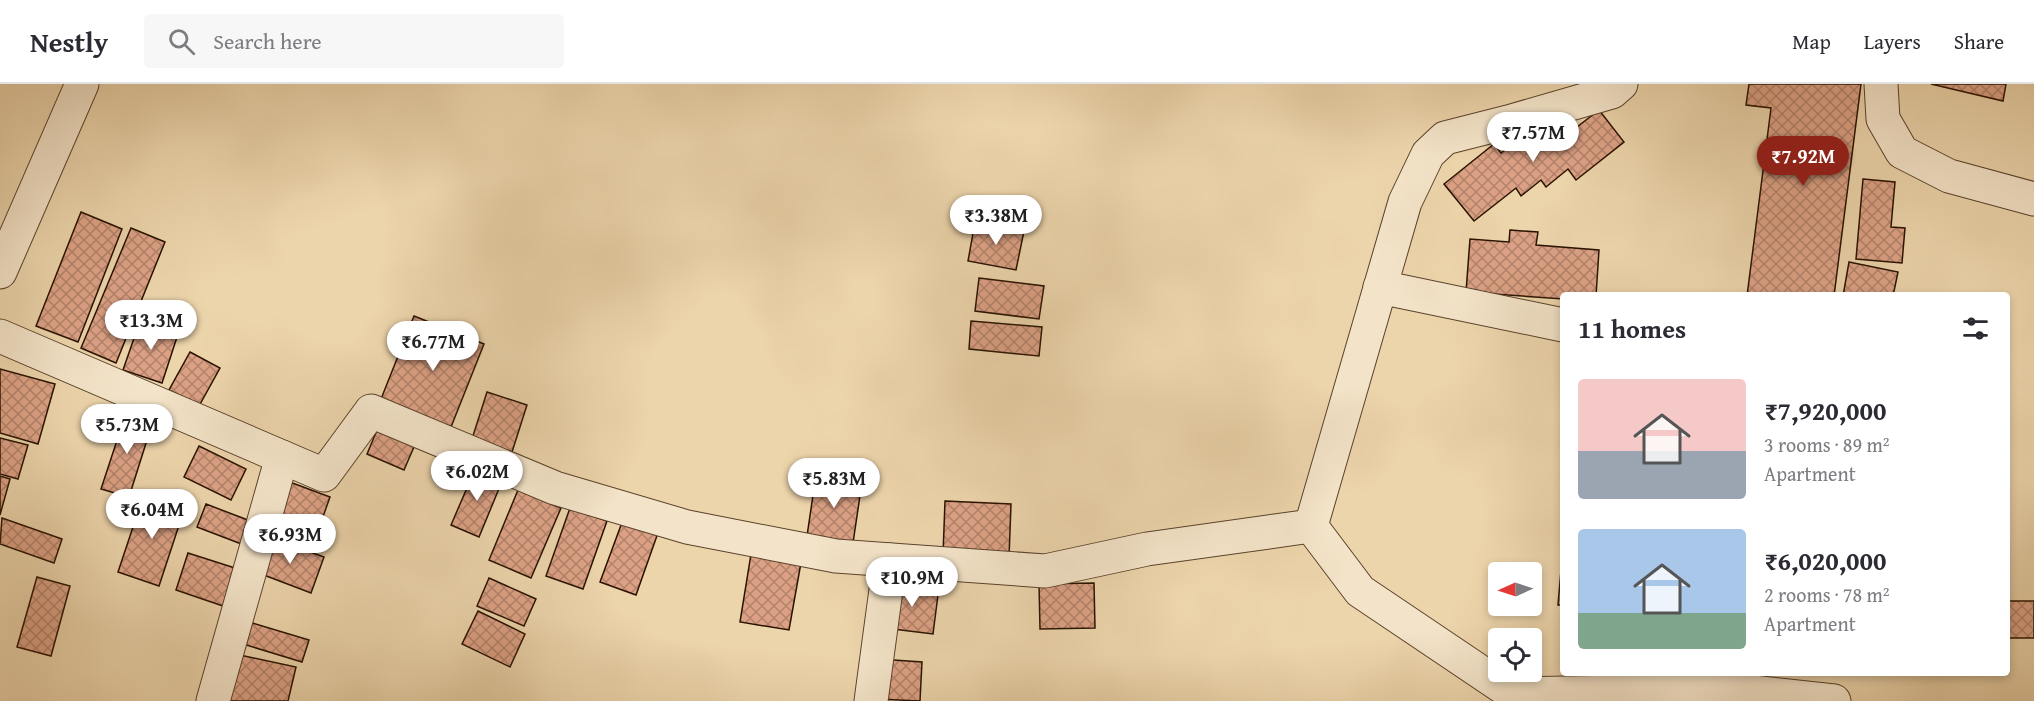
<!DOCTYPE html>
<meta charset="utf-8">
<style>
body{margin:0;font-family:"Gentium Book Plus",serif;background:#f7f7f7;color:#2b2b33;height:100vh;display:flex;flex-direction:column;font-size:22px;white-space:nowrap}
*{box-sizing:border-box;margin:0}
p{font-size:20px;color:#7c7c81}
.icon{flex:none;width:33px;height:33px;fill:none;stroke:currentColor;stroke-width:2;stroke-linecap:round;stroke-linejoin:round}
.map{position:relative;flex:1;overflow:hidden}
.drawer{position:absolute;left:1560px;top:208px;width:450px;height:384px;display:flex;flex-direction:column;background:#fff;border-radius:6px;box-shadow:0 3px 9px #0003}
.drawer>*{flex:none}
.needle{width:39px;rotate:267deg}
.fabs{position:absolute;left:1488px;top:478px;display:grid;gap:12px}
.fabs a{display:grid;place-items:center;width:54px;height:54px;border-radius:6px;background:#fff;box-shadow:0 3px 9px #0003;font-size:30px}
.price{position:absolute;translate:-50% -51px;padding:0 14px;border-radius:21px;background:#fff;color:#222;font-size:20px;line-height:39px;filter:drop-shadow(0 2px 3px #0008)}
.price::after{content:'';position:absolute;left:50%;top:36px;width:18px;height:14px;margin-left:-9px;background:inherit;clip-path:polygon(0 0,100% 0,50% 100%)}
.price.on{background:#8f2418;color:#fff}
ul{padding:0;list-style:none}
li{display:flex;align-items:center;gap:18px;height:150px;padding:0 18px}
li span{display:grid;place-items:center;flex:none;width:168px;height:120px;border-radius:6px;color:#555}
li>.icon{margin-inline-start:auto}
span .icon{width:72px;height:72px;fill:#fffc;stroke-width:1}
li b{font-size:26px}
h2{display:flex;justify-content:space-between;align-items:center;height:72px;padding:0 18px;font-size:26px}
header{display:flex;align-items:center;gap:36px;box-sizing:border-box;height:84px;padding:0 30px;background:#fff;border-bottom:2px solid #e1e1e2}
header strong{font-size:28px}
nav{display:flex;gap:33px;margin-inline-start:auto;font-size:21px}
.search{width:420px;height:54px;background:#f7f7f7;display:flex;align-items:center;gap:15px;box-sizing:border-box;padding:0 21px;border-radius:6px;color:#7c7c81;font-size:22px}
.map>svg:first-child{display:block}
.building{fill:url(#building-cross-hatch);stroke:#291200;stroke-width:1.5}
.lines{fill:none;stroke-linecap:round;stroke-linejoin:round}
.minor-casing{stroke:#5a422b;stroke-width:35}
.minor{stroke:#f3e3c8;stroke-width:33}
</style>
<header>
<strong>Nestly</strong>
<div class="search"><svg class="icon" aria-label="search" viewBox="0 0 24 24"><circle cx="10" cy="10" r="6"/><path d="M15 15l6 6"/></svg>Search here</div>
<nav><a>Map</a><a>Layers</a><a>Share</a></nav>
</header>
<div class="map">
<svg width="2034" height="617" viewBox="0 0 2034 617">
<defs>
<pattern id="building-cross-hatch" width="8" height="8" patternUnits="userSpaceOnUse" patternTransform="scale(1.5)"><rect width="8" height="8" fill="#dca185"/><path d="M0 0l8 8M0 8l8-8" fill="none" stroke="#b2826a"/></pattern>
</defs>
<rect width="100%" height="100%" fill="#ecd4ab"/>
<filter id="stains"><feTurbulence type="fractalNoise" baseFrequency=".00333" numOctaves="4"/><feColorMatrix values="0 0 0 0 .2 0 0 0 0 .09 0 0 0 0 .02 0 0 0 .5 -.17"/></filter>
<radialGradient id="worn" r=".72"><stop offset=".6" stop-color="#630" stop-opacity="0"/><stop offset="1" stop-color="#630" stop-opacity=".3"/></radialGradient>
<g class="building">
<polygon points="1749,0 1861,0 1834,212 1747,212 1771,24 1746,21"/>
<polygon points="1931,0 2006,0 2003,17"/>
<polygon points="1599,26 1624,58 1576,96 1568,85 1546,103 1541,96 1521,112 1516,104 1474,137 1444,100 1494,60 1501,69 1521,53 1526,59 1548,41 1553,49 1571,35 1577,43"/>
<polygon points="1863,95 1895,98 1891,143 1905,144 1902,179 1856,175"/>
<polygon points="81,128 122,145 78,258 36,242"/>
<polygon points="975,138 1024,147 1016,186 968,177"/>
<polygon points="131,144 165,158 116,279 81,264"/>
<polygon points="1510,146 1538,148 1536,161 1599,166 1596,212 1563,212 1563,215 1466,208 1470,155 1509,158"/>
<polygon points="1849,178 1898,188 1893,212 1843,212"/>
<polygon points="979,194 1044,202 1039,235 975,227"/>
<polygon points="414,232 484,260 451,343 381,315"/>
<polygon points="141,234 179,247 162,299 123,286"/>
<polygon points="971,237 1042,243 1039,272 969,265"/>
<polygon points="190,268 220,284 199,322 169,306"/>
<polygon points="0,285 55,300 38,360 0,349"/>
<polygon points="487,308 527,321 512,368 472,355"/>
<polygon points="126,329 153,337 129,413 101,405"/>
<polygon points="380,339 417,356 404,386 367,370"/>
<polygon points="0,354 28,361 18,395 0,390"/>
<polygon points="199,362 246,385 231,416 184,393"/>
<polygon points="476,383 503,395 479,453 451,441"/>
<polygon points="816,391 862,398 853,459 807,452"/>
<polygon points="0,392 10,395 0,431"/>
<polygon points="287,397 330,413 319,444 276,428"/>
<polygon points="518,406 561,424 531,494 489,476"/>
<polygon points="144,410 185,423 159,502 118,488"/>
<polygon points="945,417 1011,420 1009,474 943,471"/>
<polygon points="206,420 253,438 244,461 197,443"/>
<polygon points="570,424 607,437 583,505 546,492"/>
<polygon points="624,433 659,446 636,511 600,498"/>
<polygon points="2,434 62,455 54,479 0,460"/>
<polygon points="269,453 324,473 311,509 256,488"/>
<polygon points="1563,463 1563,521 1558,521"/>
<polygon points="752,464 802,473 789,546 740,538"/>
<polygon points="188,469 235,484 223,522 176,506"/>
<polygon points="37,493 70,502 51,572 17,563"/>
<polygon points="489,494 536,515 524,542 477,522"/>
<polygon points="891,497 939,503 933,550 885,544"/>
<polygon points="1094,499 1095,544 1040,545 1039,500"/>
<rect x="2007" y="517" width="27" height="37"/>
<polygon points="478,527 525,550 510,583 462,560"/>
<polygon points="249,538 309,556 302,578 243,560"/>
<polygon points="235,570 296,583 288,617 225,617"/>
<polygon points="879,575 922,578 920,617 877,615"/>
</g>
<g class="lines">
<defs>
<g id="minor">
<polyline points="1621,0 1612,8 1508,38 1445,54 1428,70 1405,118 1311,442 1360,507 1513,610 1735,606 1834,617"/>
<polyline points="1881,0 1883,35 1902,68 1949,92 2034,115"/>
<polyline points="0,188 82,0"/>
<polyline points="1380,203 1563,241"/>
<polyline points="0,252 324,391 371,327 555,404 687,443 836,472 1045,487 1147,465 1311,442"/>
<polyline points="213,617 282,373"/>
<polyline points="871,617 890,476"/>
</g>
</defs>
<use href="#minor" class="minor-casing"/>
<use href="#minor" class="minor"/>
</g>
<rect width="100%" height="100%" filter="url(#stains)"/>
<rect width="100%" height="100%" fill="url(#worn)"/>
</svg>
<div class="fabs">
<a><svg class="needle" viewBox="-14 -14 28 28"><path d="M0-13l5 13h-10z" fill="#e53935"/><path d="M0 13l5-13h-10z" fill="#7c7c81"/></svg></a>
<a><svg class="icon" aria-label="locate" viewBox="0 0 24 24"><circle cx="12" cy="12" r="6"/><path d="M12 2v4M12 18v4M2 12h4M18 12h4"/></svg></a>
</div>
<b class="price" style="left:1533px;top:79px">₹7.57M</b>
<b class="price on" style="left:1803px;top:103px">₹7.92M</b>
<b class="price" style="left:996px;top:162px">₹3.38M</b>
<b class="price" style="left:151px;top:267px">₹13.3M</b>
<b class="price" style="left:433px;top:288px">₹6.77M</b>
<b class="price" style="left:127px;top:371px">₹5.73M</b>
<b class="price" style="left:477px;top:418px">₹6.02M</b>
<b class="price" style="left:834px;top:425px">₹5.83M</b>
<b class="price" style="left:152px;top:456px">₹6.04M</b>
<b class="price" style="left:290px;top:481px">₹6.93M</b>
<b class="price" style="left:912px;top:524px">₹10.9M</b>
<section class="drawer">
<h2>11 homes<svg class="icon" aria-label="filters" viewBox="0 0 24 24"><path d="M4 7h16M4 17h16"/><circle cx="9" cy="7" r="2"/><circle cx="15" cy="17" r="2"/></svg></h2>
<ul>
<li><span style="background:linear-gradient(#f6c9c9 60%,#9aa5b1 0)"><svg class="icon" aria-label="home" viewBox="0 0 24 24"><path d="M3 11l9-7 9 7M6 9v11h12V9"/></svg></span><div><b>₹7,920,000</b><p>3 rooms · 89 m²</p><p>Apartment</p></div></li>
<li><span style="background:linear-gradient(#a9c7e8 70%,#7fa58c 0)"><svg class="icon" aria-label="home" viewBox="0 0 24 24"><path d="M3 11l9-7 9 7M6 9v11h12V9"/></svg></span><div><b>₹6,020,000</b><p>2 rooms · 78 m²</p><p>Apartment</p></div></li>
</ul>
</section>
</div>
